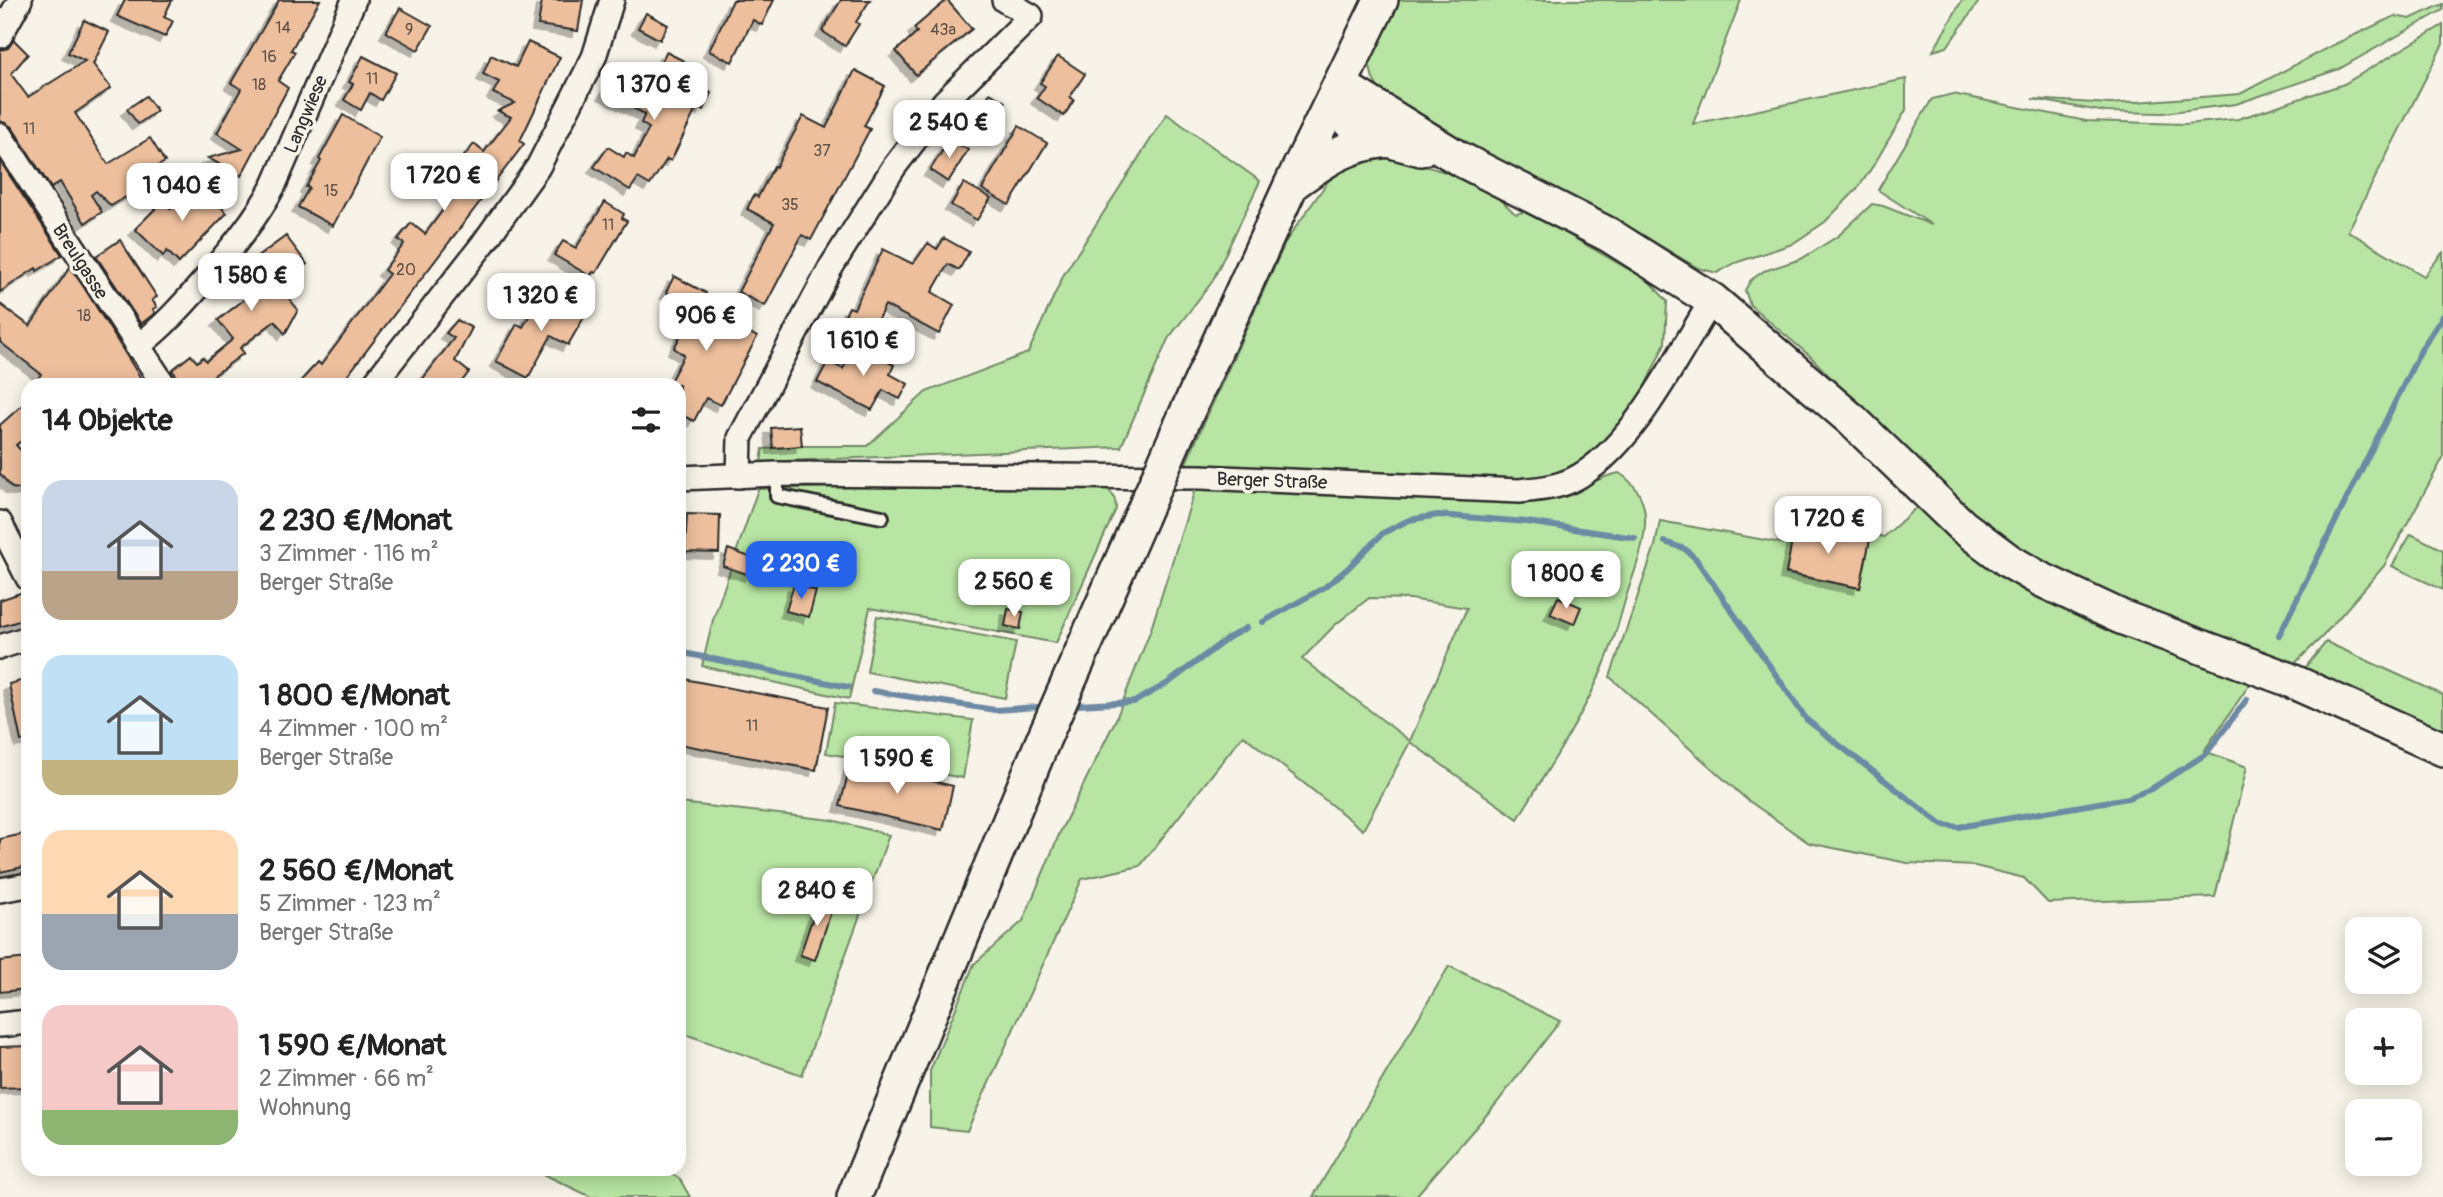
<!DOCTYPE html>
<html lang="de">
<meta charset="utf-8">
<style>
body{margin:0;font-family:Pangolin,sans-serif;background:#f2f2f2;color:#222;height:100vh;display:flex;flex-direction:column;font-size:26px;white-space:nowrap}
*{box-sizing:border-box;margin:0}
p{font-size:23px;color:#767676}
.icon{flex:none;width:38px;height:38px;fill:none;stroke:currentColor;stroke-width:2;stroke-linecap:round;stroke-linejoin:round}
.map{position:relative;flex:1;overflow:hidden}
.details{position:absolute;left:21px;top:378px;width:665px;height:798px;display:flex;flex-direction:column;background:#fff;border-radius:21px;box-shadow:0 4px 18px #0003}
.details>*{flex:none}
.tools{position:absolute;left:2345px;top:917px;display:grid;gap:14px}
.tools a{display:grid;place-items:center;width:77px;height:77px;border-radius:14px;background:#fff;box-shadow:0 4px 18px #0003;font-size:35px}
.price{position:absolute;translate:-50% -60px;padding:0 16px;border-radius:14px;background:#fff;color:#222;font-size:23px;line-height:46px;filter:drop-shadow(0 2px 4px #0008)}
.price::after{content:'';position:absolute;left:50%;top:42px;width:21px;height:16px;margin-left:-10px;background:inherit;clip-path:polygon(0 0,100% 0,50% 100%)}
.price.selected{background:#2563eb;color:#fff}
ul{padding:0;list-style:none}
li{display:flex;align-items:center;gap:21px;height:175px;padding:0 21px}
li span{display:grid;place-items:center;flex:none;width:196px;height:140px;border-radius:21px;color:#555}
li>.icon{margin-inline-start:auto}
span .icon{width:84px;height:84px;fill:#fffc;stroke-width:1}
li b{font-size:30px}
h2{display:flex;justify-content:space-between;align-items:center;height:84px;padding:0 21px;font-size:30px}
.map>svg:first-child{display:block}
.green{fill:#b8e5a3;stroke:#728867;stroke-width:2;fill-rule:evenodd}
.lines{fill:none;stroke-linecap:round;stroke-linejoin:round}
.stream{stroke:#6e89a4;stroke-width:6}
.building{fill:#edbf9d;stroke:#2b2b2b;stroke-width:2;filter:url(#shadow)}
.service-casing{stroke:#2b2b2b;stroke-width:18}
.minor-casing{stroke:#2b2b2b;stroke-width:28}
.secondary-casing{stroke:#2b2b2b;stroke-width:38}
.service{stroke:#f7f3e8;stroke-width:12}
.minor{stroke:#f7f3e8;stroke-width:23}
.secondary{stroke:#f7f3e8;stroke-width:33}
.secondary-bridge-casing{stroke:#2b2b2b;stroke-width:38;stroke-linecap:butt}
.secondary-bridge{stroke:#f7f3e8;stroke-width:33}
.labels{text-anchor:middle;stroke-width:7;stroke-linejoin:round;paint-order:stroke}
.number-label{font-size:16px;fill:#5c5048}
.street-label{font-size:19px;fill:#2b2b2b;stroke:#f7f3e8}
</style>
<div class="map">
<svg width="2443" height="1197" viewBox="0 0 2443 1197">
<defs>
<filter id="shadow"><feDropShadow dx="-6" dy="6" stdDeviation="0" flood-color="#0004"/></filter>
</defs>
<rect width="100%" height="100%" fill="#f7f3e8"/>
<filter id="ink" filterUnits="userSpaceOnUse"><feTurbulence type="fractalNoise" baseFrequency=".0143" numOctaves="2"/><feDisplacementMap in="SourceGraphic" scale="14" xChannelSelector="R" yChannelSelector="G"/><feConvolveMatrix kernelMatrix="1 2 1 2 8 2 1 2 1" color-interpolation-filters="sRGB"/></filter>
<g filter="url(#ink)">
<g class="green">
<polygon points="1394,0 1741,0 1693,124 1906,79 1906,110 1875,163 1858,188 1825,222 1792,244 1735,263 1717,273 1698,268 1613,218 1534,182 1382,95 1373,79 1368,59"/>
<polygon points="1962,0 1980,0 1947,47 1933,51"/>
<polygon points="2443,4 2443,10 2339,69 2236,104 2163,113 2106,112 2032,99 2110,104 2240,94 2331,46 2395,16 2410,19"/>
<polygon points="2443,25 2443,44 2348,231 2424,276 2443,252 2443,458 2384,566 2322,637 2287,671 2083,587 1968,519 1810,356 1750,305 1745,290 1751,280 1764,271 1801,259 1838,236 1872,204 1883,206 1932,225 1878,190 1932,99 1953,94 2086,121 2185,124 2238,119 2344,84"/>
<polygon points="1167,114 1260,181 1212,282 1168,339 1121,447 761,462 763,449 802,446 867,446 926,392 1028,353 1064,274"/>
<path d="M1384,156C1400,158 1483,182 1493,190C1502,198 1505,206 1516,214L1527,211L1649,281L1667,301L1665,343L1634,410L1620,429L1579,465L1555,475L1518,479H1470L1185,465L1286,241L1329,180L1347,167L1367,158Z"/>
<path d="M1619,473C1664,501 1640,554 1627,594C1620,617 1614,642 1604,665C1582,719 1548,768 1518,819L1410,742L1363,830L1243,735L1140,866L1082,879L967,1131L930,1127V1071L974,964L1023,921L1061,830L1116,719L1151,629L1196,486L1520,503C1534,502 1547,502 1560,497C1581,490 1597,477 1619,473ZM1369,598L1410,599L1467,608L1410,741L1302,659L1335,625Z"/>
<path d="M1091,482C1106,486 1116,492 1116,509L1056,643L870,608L849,699L702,666L713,620L758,489Z"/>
<polygon points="1920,504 2256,675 2204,751 2247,767 2215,897 2048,903 2024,878 1975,866 1907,863 1809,843 1746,799 1610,677 1655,546 1660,521 1792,545 1786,574 1860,588 1871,534 1884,537"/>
<polygon points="2411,534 2443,550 2443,590 2392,566"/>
<polygon points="877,616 1016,642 1005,698 867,672"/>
<polygon points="2326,642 2443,695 2443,738 2301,673"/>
<polygon points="835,703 973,720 963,778 826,753"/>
<polygon points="679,803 832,820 889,835 802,1075 679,1032"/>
<polygon points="1449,966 1560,1021 1496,1104 1415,1197 1313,1197"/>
<polygon points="533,1169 664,1169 679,1178 690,1197 591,1197"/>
</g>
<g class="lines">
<g class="stream">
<polyline points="1665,542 1685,549 1696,559 1807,720 1942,825 1958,827 2128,798 2151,789 2206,754 2247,699"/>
<polyline points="1263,622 1325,587 1347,569 1383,533 1409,520 1438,515 1527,522 1635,538"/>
<polyline points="2279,635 2421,350 2443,316"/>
<polyline points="679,652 848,687"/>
<polyline points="873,691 995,710 1039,707"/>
<polyline points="1078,705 1134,702 1168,683 1228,638 1246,628"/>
</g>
</g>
<g class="building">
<polygon points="125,0 172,0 164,17 173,21 165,37 117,16"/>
<polygon points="279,0 320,0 291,50 295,52 278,81 288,88 241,176 208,158 242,149 217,133 241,89 231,83"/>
<polygon points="542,0 583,0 578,31 538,25"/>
<polygon points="733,0 774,0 762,25 753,20 732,62 709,51"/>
<polygon points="841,0 870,0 856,22 859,24 845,46 822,31"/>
<polygon points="947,0 972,29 916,75 896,51 917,32 914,28"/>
<polygon points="400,8 432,26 418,50 386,32"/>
<polygon points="646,13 668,25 660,40 638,28"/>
<polygon points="84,20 109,32 93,64 111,88 75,113 108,164 150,138 165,162 140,177 147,184 111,206 96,191 91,195 102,212 85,223 60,182 51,188 12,127 0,121 0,50 8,48 14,40 28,54 11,74 28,97 85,61 68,53"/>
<polygon points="528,42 560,57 520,141 524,144 348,375 359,385 297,385 318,362 321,365 389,274 384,270 404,244 398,239 411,223 425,234 454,195 452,193 469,170 464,166 467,163 462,159 474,144 484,152 511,117 498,111 515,103 493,93 499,82 483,74 491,55 516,67"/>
<polygon points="666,52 684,61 677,76 711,93 703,110 697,107 671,161 667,159 650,185 638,178 630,190 594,167 608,147 624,157 626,153 634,158 649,128 641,123 645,114 604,93 613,76 646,93"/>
<polygon points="363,56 396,73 381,100 370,93 361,110 344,100 353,84 349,82"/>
<polygon points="1058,56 1085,74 1070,97 1074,100 1064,116 1037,98 1045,86 1040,83"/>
<polygon points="855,70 885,86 864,126 870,129 811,240 802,235 765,306 738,292 774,223 747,209 754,195 758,197 774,166 776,167 803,116 826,128"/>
<polygon points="990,93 1005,102 997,116 981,107"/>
<polygon points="146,96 157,111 138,124 127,109"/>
<polygon points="343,115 380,137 333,226 298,207 309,188 306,187 321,161 319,159"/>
<polygon points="1019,126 1047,143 1009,205 982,189"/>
<polygon points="950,139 968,150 948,182 930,170"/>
<polygon points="0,161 62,255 37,271 36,268 0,292"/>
<polygon points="197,183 227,213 179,263 167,251 163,256 135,229 163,201 171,209"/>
<polygon points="964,183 991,198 977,220 951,205"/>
<polygon points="605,202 624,214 622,218 627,221 596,273 593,272 590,276 554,255 563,241 576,248"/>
<polygon points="286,236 307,264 279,285 298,310 285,334 275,321 240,348 244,353 213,376 220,385 184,385 172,370 191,355 197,362 203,357 206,361 233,339 218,320 260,287 245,266"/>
<polygon points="944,238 969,252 959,270 948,264 932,292 954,305 939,334 885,305 865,345 837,331 849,307 854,309 883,249 913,264 928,243 937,249"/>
<polygon points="120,240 157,297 152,300 157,307 153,309 155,313 141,324 96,256"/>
<polygon points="70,267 85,289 145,385 34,385 41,374 0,342 0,304 30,326"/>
<polygon points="674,276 706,293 699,306 721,318 730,316 736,331 745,330 757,337 721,405 706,398 694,421 679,414 679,385 668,385 684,355 674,348 695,308 666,292"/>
<polygon points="542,293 559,302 562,297 587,312 568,345 551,336 528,378 496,361 517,324 523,327"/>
<polygon points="457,320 472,328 455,361 469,372 459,385 418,385 454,338 446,333"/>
<polygon points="855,345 894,365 890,374 908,384 900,399 883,390 872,410 817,382 828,361 843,369"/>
<polygon points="28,400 28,435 16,445 28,458 28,490 12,488 0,474 0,425"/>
<polygon points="800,426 802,446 773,448 771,428"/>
<polygon points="687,514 720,515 719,553 685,552"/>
<polygon points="1795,525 1870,539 1860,588 1786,573"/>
<polygon points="728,549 755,559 750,575 723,566"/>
<polygon points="1020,566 1038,568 1034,596 1017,594"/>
<polygon points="794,584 816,591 809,617 786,611"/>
<polygon points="23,592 28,602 28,618 0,627 0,600"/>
<polygon points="1558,597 1581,607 1574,624 1550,614"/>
<polygon points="1008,609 1023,612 1020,629 1005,626"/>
<polygon points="679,678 828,707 816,770 679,744"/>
<polygon points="28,679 28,740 21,741 9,684"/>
<polygon points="851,762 953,786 943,830 840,806"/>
<polygon points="28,833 28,866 0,872 0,839"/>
<polygon points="820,896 835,900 815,960 800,955"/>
<polygon points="28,958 28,989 0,992 0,961"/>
<polygon points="28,1046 28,1087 0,1088 0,1047"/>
</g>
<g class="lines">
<defs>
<polyline id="service" points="777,474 777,496 882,517"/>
<g id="minor">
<polyline points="0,36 20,0"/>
<polyline points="0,135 164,385"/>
<path d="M137,347C163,327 182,306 203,282C230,250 255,221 274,185L354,0"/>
<polyline points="373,385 483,244 538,167 594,57 612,0"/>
<polyline points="739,476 740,438 831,267 894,167 944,102 1031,16 1004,0"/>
<path d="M679,478L777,474L1201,477L1519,491C1537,489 1555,488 1572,480C1632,451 1677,356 1712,300"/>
<polyline points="0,523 28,578"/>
<polyline points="0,647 28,638"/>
<polyline points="0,890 28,885"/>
<polyline points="0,1025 28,1022"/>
</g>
<g id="secondary">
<polyline points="1340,85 1458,158 1609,235 1712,300 1852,420 1962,526 2009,561 2040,579 2121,617 2285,678 2443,749"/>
<path d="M1340,85C1340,94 1340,103 1343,112C1353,134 1399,143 1421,149"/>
<path d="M1293,183C1325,160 1347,144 1388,140"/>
<polyline points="1178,432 1291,185 1381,0"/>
<polyline points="854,1197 1044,738 1141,517"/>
</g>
</defs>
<use href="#service" class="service-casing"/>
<use href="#minor" class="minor-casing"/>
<use href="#secondary" class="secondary-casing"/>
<use href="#service" class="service"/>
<use href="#minor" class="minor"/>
<use href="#secondary" class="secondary"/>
<defs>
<polyline id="secondary-bridge" points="1141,517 1178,432"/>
</defs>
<use href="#secondary-bridge" class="secondary-bridge-casing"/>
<use href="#secondary-bridge" class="secondary-bridge"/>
</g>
</g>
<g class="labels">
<g class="number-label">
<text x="283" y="33">14</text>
<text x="409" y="35">9</text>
<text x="943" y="35">43a</text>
<text x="269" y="62">16</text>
<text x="372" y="84">11</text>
<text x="259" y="90">18</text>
<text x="29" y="134">11</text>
<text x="822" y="156">37</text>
<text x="331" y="196">15</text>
<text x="790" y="210">35</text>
<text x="608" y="230">11</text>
<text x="406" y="275">20</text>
<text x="84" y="321">18</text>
<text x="752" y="731">11</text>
</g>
<g class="street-label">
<text transform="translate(305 114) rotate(-67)" y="7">Langwiese</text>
<text transform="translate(81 261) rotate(57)" y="7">Breulgasse</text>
<text transform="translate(1272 480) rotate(2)" y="7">Berger Straße</text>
</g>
</g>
</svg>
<div class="tools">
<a><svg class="icon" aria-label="layers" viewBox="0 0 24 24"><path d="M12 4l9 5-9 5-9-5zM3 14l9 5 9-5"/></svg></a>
<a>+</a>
<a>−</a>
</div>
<b class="price" style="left:654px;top:122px">1 370 €</b>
<b class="price" style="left:949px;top:160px">2 540 €</b>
<b class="price" style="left:444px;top:213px">1 720 €</b>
<b class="price" style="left:182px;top:223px">1 040 €</b>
<b class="price" style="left:251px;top:313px">1 580 €</b>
<b class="price" style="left:541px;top:333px">1 320 €</b>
<b class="price" style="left:706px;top:353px">906 €</b>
<b class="price" style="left:863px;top:378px">1 610 €</b>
<b class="price" style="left:1828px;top:556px">1 720 €</b>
<b class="price selected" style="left:801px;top:601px">2 230 €</b>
<b class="price" style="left:1566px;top:611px">1 800 €</b>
<b class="price" style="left:1014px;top:619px">2 560 €</b>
<b class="price" style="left:897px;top:796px">1 590 €</b>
<b class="price" style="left:817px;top:928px">2 840 €</b>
<section class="details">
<h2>14 Objekte<svg class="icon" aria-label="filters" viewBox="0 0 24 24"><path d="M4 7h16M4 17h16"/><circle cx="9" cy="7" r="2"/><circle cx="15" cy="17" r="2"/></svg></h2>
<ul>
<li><span style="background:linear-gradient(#c9d6e8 65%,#b9a48a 0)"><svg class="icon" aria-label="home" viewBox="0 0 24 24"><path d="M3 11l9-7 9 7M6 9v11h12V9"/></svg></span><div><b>2 230 €/Monat</b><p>3 Zimmer · 116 m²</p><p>Berger Straße</p></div></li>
<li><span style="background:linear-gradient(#bfe0f5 75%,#c2b280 0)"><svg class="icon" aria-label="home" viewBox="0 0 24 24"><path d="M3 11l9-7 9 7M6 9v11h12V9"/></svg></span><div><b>1 800 €/Monat</b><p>4 Zimmer · 100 m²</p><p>Berger Straße</p></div></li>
<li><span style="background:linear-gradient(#ffd9b3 60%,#9aa5b1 0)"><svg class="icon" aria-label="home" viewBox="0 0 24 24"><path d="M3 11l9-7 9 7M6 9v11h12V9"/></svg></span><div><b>2 560 €/Monat</b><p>5 Zimmer · 123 m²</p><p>Berger Straße</p></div></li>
<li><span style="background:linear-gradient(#f6c9c9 75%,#8fb573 0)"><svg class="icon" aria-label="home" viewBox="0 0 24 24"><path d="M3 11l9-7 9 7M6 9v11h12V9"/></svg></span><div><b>1 590 €/Monat</b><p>2 Zimmer · 66 m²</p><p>Wohnung</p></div></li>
</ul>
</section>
</div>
